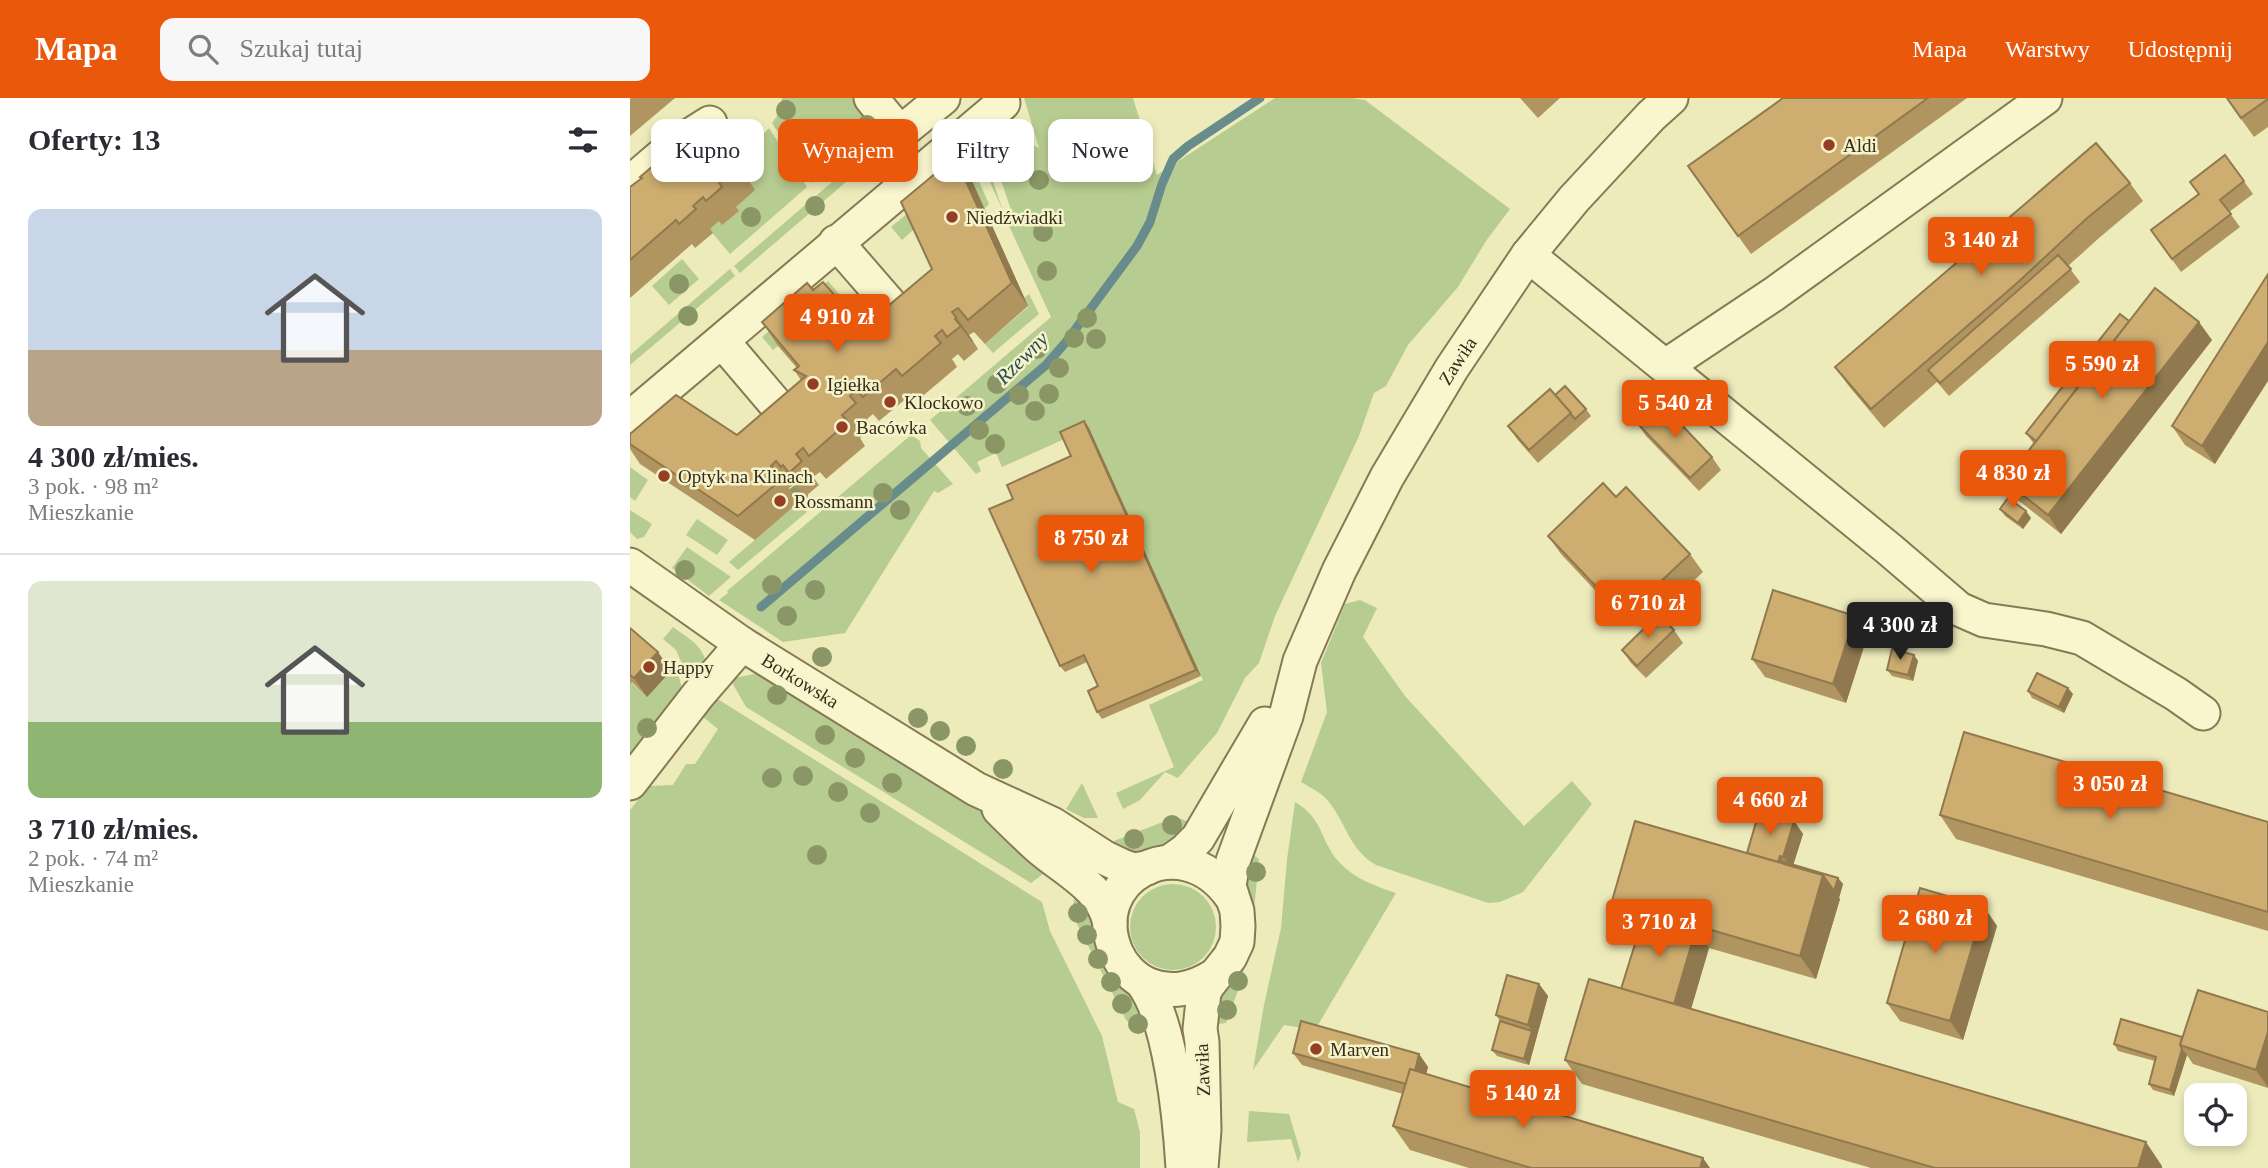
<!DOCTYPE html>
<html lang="pl">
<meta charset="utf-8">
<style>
body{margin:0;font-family:"Times New Roman",serif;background:#f7f7f7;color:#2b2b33;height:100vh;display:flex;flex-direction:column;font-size:26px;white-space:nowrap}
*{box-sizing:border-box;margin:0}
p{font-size:23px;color:#7c7c81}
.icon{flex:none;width:38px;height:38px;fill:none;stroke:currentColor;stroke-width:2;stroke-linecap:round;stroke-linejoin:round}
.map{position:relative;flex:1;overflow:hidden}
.side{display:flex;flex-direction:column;background:#fff;width:630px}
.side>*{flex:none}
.guide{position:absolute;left:21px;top:21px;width:665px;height:63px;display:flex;gap:14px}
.controls{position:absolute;left:1554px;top:985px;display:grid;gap:14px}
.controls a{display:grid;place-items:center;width:63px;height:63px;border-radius:14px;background:#fff;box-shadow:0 4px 10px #0003;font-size:35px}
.price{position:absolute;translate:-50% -60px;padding:0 16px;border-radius:7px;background:#ea580c;color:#fff;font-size:23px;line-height:46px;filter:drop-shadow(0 2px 4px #0008)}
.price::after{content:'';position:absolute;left:50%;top:42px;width:21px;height:16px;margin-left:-10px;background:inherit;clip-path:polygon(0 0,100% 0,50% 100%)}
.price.active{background:#222;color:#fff}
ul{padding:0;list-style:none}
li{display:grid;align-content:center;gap:14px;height:371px;padding:0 28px}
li+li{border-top:2px solid #e1e1e2}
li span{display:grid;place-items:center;height:217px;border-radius:14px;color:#555}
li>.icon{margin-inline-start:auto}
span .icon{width:126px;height:126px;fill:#fffc;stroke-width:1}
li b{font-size:30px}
h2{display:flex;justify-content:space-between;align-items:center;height:84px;padding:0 28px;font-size:30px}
.chip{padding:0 24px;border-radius:14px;background:#fff;box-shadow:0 4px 10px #0003;font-size:24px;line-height:63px}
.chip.active{background:#ea580c;color:#fff}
header{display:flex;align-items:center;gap:42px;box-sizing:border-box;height:98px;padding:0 35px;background:#ea580c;color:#fff}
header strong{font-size:33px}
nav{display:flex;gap:38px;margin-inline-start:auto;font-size:24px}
.search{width:490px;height:63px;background:#f7f7f7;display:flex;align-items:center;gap:18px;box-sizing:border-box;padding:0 24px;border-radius:14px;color:#7c7c81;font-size:26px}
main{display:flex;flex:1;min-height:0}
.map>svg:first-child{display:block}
.green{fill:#b7cc90}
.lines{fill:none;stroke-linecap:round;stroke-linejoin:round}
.stream{stroke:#678c8b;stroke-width:9}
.minor-casing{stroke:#857a55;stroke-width:37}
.minor{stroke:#f9f6ce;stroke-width:33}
.tree{fill:#8b9666}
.wall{fill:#b09560}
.shaded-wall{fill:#90794e}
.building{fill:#cdad70;stroke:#90794e;stroke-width:2}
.poi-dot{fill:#953e24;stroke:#f6f3cb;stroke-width:2.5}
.labels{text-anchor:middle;stroke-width:5;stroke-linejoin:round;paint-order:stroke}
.poi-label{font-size:19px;fill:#342d1a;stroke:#f6f3cb;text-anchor:start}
.street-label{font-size:19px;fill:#342d1a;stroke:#f6f3cb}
.water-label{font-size:21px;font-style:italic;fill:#294d54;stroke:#f6f3cb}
</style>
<header>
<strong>Mapa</strong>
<div class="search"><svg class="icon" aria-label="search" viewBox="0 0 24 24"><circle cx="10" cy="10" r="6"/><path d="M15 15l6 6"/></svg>Szukaj tutaj</div>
<nav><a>Mapa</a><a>Warstwy</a><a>Udostępnij</a></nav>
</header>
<main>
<section class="side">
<h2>Oferty: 13<svg class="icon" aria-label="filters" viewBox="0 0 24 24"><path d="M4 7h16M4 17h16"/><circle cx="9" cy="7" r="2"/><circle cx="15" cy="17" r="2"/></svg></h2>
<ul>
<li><span style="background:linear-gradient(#c9d6e8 65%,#b9a48a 0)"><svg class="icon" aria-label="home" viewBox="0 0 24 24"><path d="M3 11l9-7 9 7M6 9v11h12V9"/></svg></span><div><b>4 300 zł/mies.</b><p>3 pok. · 98 m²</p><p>Mieszkanie</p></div></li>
<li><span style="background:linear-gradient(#dfe7d0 65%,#8fb573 0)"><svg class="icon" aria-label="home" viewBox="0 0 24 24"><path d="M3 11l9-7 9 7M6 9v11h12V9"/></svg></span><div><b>3 710 zł/mies.</b><p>2 pok. · 74 m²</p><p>Mieszkanie</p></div></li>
</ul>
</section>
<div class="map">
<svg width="1638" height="1070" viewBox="0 0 1638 1070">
<rect width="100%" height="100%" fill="#eeebbb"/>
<g class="green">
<polygon points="152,0 226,0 249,27 181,85 142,25 147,18"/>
<path d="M394,0H503L527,77L645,0H722L735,2L880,111L856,143L828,189L778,247L756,288L744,295L729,338L645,518L629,565L615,580L587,635L548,680L535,674L510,702L493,711L486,695L544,669L519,607L573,582L459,330L372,369L366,355L347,364L351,373L346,376L300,322L421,219L379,128L384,121L359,46C380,34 389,40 409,50Z"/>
<polygon points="93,26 113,48 123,47 139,30 177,89 100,156 79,131 89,123 108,113 0,93"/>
<polygon points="258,36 268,48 258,48 110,175 104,168"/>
<polygon points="352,51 373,113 347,55"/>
<polygon points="340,63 359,106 354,111 340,81 272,142 261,129"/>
<polygon points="52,161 69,181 39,207 22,188"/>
<polygon points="100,171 105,178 0,267 0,257"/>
<polygon points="198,183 209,196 147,246 148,248 143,252 132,239"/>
<polygon points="399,196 409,216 363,255 355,246 398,209 394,200"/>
<polygon points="281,337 290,343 291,350 323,386 308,395 304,393 215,535 153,544 89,502 98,495 97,493"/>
<polygon points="0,369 18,382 5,403 0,399"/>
<polygon points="169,404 177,414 108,472 99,464"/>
<polygon points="0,412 22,426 14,439 7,441 0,434"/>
<polygon points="67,421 98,442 87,457 56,437"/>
<polygon points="57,449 101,479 79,498 42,470"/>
<path d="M730,502L747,510L733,539L775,598L894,728L942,683L962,706L893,794L870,804L858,805L746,767C719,751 717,727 699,704C692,695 681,690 671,684L697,614L691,565L715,506Z"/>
<path d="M43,529C56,539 70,545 75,561L59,582L46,552L33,541Z"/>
<polygon points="43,571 48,576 52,590 0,657 0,586 1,584 17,599"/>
<polygon points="124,576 135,579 366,723 418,772 401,785 116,609 100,581"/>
<polygon points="86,600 412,804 420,833 472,938 488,1004 504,1011 510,1034 510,1070 0,1070 0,712 19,688 43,687 56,666 65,666 88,631 68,615"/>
<polygon points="452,685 468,720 454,720 436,711"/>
<path d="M665,704C690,718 690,737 704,758C720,779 742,787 766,795L685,932L654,927L623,972L634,907L651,830L657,762Z"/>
<polygon points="543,720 552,721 565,727 547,746 514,757 478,748 484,743"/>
<path d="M618,753L629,761C625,802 622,843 611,883C607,897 601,911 596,925L580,927Z"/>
<circle cx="543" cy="829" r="43"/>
<polygon points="446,794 453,803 495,888 522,932 507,931 496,922 447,826 442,811"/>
<polygon points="619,1013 659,1016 671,1056 668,1064 661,1041 617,1044"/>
</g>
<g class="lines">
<polyline class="stream" points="131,509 416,267 436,244 507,148 520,124 532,86 543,61 558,48 630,0"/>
<defs>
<g id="minor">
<polyline points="241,0 270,35 313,0"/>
<polyline points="0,85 42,49 80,25"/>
<polyline points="206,144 265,212"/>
<polyline points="898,157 1259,451 1329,511 1354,522 1416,531 1452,540 1546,596 1573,615"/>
<polyline points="92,243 149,310"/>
<polyline points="1036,268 1144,196 1415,0"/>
<polyline points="0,320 373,5"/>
<path id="s1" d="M0,467L112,546L346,691L422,726L475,760L492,768L503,772L517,770"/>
<polyline points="0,685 68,597 112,546"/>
<path d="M369,711C383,725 397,739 412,752C437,773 474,791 480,826"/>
<polyline points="541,763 555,753 568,740 635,626"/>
<path d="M584,878C563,891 542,896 519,887C504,881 492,868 486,854C455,781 550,726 601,798"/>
<path d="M512,884C541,922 550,1022 553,1070"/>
<path id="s2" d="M571,1070L574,1032L572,944L570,931L574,894L578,887L600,859L607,844L608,828L607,813L599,788L603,763L656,618L670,563L709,473L757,379L822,270L898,157L944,101L1021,18L1041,0"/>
</g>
</defs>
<use href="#minor" class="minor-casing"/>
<use href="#minor" class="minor"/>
</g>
<g class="tree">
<circle cx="156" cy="12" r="10"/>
<circle cx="237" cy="27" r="10"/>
<circle cx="200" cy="47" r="10"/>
<circle cx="170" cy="56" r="10"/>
<circle cx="409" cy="82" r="10"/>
<circle cx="185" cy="108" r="10"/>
<circle cx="121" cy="119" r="10"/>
<circle cx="413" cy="134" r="10"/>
<circle cx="417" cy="173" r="10"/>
<circle cx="49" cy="186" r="10"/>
<circle cx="58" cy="218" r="10"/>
<circle cx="457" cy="220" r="10"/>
<circle cx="444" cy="240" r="10"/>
<circle cx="466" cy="241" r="10"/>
<circle cx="407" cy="251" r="10"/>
<circle cx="429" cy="270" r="10"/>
<circle cx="367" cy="286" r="10"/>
<circle cx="419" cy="296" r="10"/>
<circle cx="389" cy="297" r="10"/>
<circle cx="337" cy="308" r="10"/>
<circle cx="405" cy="313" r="10"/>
<circle cx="349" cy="332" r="10"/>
<circle cx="365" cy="346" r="10"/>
<circle cx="253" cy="395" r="10"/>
<circle cx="168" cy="397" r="10"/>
<circle cx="270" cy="412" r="10"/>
<circle cx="55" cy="472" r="10"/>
<circle cx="142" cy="487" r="10"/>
<circle cx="185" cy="492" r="10"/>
<circle cx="157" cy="518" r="10"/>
<circle cx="192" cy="559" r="10"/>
<circle cx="147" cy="597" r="10"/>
<circle cx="288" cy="620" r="10"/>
<circle cx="17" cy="630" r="10"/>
<circle cx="310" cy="633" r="10"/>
<circle cx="195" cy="637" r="10"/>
<circle cx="336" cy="648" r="10"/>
<circle cx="225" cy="660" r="10"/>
<circle cx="373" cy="671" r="10"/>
<circle cx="173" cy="678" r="10"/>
<circle cx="142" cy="680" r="10"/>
<circle cx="262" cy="685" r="10"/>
<circle cx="208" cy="694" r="10"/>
<circle cx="240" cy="715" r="10"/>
<circle cx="542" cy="727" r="10"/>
<circle cx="504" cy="741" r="10"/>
<circle cx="187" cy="757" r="10"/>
<circle cx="626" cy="774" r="10"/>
<circle cx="448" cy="815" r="10"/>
<circle cx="457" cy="837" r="10"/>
<circle cx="468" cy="861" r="10"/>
<circle cx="608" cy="883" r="10"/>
<circle cx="481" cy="884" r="10"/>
<circle cx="492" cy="906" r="10"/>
<circle cx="597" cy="912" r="10"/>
<circle cx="508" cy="926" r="10"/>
</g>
<g class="wall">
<polygon points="0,0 45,0 0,38"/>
<polygon points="890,0 930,0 908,20"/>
<polygon points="1153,0 1337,0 1121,156 1058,68"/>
<polygon points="1596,0 1638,0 1638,29 1624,39"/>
<polygon points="83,51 109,68 125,92 106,109 109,113 92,127 89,123 80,131 83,135 65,150 62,146 0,200 0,89"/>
<polygon points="1595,57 1623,96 1599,114 1610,129 1551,174 1521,132 1568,96 1560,84"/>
<polygon points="342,83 398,208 355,246 344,234 339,237 348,251 334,263 328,256 322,261 327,269 288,302 283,295 249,323 243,316 237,321 242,329 230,340 235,348 196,381 190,374 183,379 189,387 176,398 169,391 168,392 163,387 159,390 169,404 125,442 10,366 0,351 0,336 107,337 171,282 164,272 167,270 148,248 132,224 183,192 233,229 302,171"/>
<polygon points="1500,85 1513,103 1469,140 1438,168 1450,184 1319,298 1307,284 1254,330 1218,287 1205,269"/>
<polygon points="1638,176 1585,366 1555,347 1542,328"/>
<polygon points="1499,223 1582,242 1431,436 1388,402 1375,383 1404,346 1396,335"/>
<polygon points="925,297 956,311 961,318 908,365 887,341 878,328"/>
<polygon points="454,323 459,330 571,578 472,621 467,614 468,588 457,564 435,574 430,568 383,401 441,358"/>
<polygon points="1007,325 1082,359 1091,372 1069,393 1016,338"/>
<polygon points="1370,411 1401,420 1393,431 1375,418"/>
<polygon points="918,438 1060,456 1073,474 1021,523 1005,506 991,520 931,456"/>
<polygon points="1225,518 1238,536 1216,605 1135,579 1122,561"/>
<polygon points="0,530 41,573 17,599 2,584 0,586"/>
<polygon points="1044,532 1053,545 1016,580 1001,565 992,552"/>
<polygon points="1284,557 1288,563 1283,583 1262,578 1257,572"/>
<polygon points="1398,593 1443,596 1434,615 1402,600"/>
<polygon points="1310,717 1638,724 1638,833 1326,741"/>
<polygon points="1164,723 1173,736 1163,767 1208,780 1213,786 1209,800 1210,801 1186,881 1079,850 1061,911 1532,1068 1532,1070 1241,1070 952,986 935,962 991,891 1010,830 999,827 982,803 1117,755"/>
<polygon points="1354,809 1367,828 1333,942 1270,923 1257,905"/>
<polygon points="909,886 918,898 899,967 867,958 862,952 870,923 866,917"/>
<polygon points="1638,914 1638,990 1563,966 1557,957 1544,998 1523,992 1519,986 1525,963 1488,953 1484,946 1552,939"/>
<polygon points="663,955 789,956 798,969 796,976 1080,1070 839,1070 780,1052 763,1028 773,996 672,967"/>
</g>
<g class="shaded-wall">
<polygon points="325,59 342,83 398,208 382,185"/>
<polygon points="326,219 343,243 342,244 325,221"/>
<polygon points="1569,224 1582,242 1431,436 1418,417"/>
<polygon points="1638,244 1638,283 1585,366 1572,348"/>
<polygon points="454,323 459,330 571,578 566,572"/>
<polygon points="1396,413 1401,420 1393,431 1388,425"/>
<polygon points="1225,518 1238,536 1216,605 1203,586"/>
<polygon points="28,554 41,573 17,599 4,580"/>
<polygon points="1284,557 1288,563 1283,583 1278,577"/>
<polygon points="1438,590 1443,596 1434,615 1429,609"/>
<polygon points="1164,723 1173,736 1162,771 1153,759"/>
<polygon points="1150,758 1159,771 1146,772"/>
<polygon points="1193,777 1208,780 1213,786 1209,800 1210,801 1186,881 1170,858"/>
<polygon points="1354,809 1367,828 1333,942 1320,923"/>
<polygon points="1066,831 1079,850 1056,928 1043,910"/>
<polygon points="909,886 918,898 899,967 894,961 902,933 898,927"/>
<polygon points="1638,934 1638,989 1626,972"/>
<polygon points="1552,951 1557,957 1544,998 1540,992"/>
<polygon points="789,956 798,969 790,1000 781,988"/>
<polygon points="1516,1044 1532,1068 1532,1070 1508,1070"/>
<polygon points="1073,1060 1080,1070 1070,1070"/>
</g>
<g class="building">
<polygon points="1153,0 1298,0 1108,138 1058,68"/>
<polygon points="1597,0 1638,0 1638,1 1611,20"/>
<polygon points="67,32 83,51 89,46 109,68 89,85 92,89 76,103 73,99 63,108 66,111 49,126 46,122 0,162 0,89 12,80 10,79 52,43"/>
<polygon points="1466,45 1500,85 1456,121 1386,186 1241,311 1205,269"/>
<polygon points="1595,57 1614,83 1590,102 1601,116 1542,161 1521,132 1569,96 1560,84"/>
<polygon points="325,59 382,185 338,222 328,210 322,214 326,219 325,221 331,228 317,239 312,232 305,238 311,245 272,278 266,271 233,299 226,292 220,298 226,305 212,317 218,324 179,358 173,350 166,356 172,363 159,375 153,367 151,369 146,363 141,368 152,381 108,418 0,346 0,336 46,297 107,337 176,278 164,272 169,268 132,224 177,185 183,192 193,184 233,229 302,171 271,104"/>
<polygon points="1428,157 1441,171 1310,285 1298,272"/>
<polygon points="1638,176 1638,244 1572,348 1542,328"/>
<polygon points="1525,190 1569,224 1418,417 1375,383"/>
<polygon points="1490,216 1499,223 1406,343 1396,335"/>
<polygon points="935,288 956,311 945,321 925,297"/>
<polygon points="920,291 941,315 899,352 878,328"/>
<polygon points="1030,304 1082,359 1060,380 1007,325"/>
<polygon points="454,323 566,572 467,614 458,593 468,588 454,557 430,568 359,411 383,401 377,387 441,358 430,334"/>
<polygon points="973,385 986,399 996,389 1060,456 1008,505 992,488 978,501 918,438"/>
<polygon points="1378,400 1396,413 1388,425 1370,411"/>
<polygon points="1143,492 1225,518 1203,586 1122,561"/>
<polygon points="1029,516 1044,532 1007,568 992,552"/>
<polygon points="0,530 28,554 4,580 0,577"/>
<polygon points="1262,551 1284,557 1278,577 1257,572"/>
<polygon points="1407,575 1438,590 1429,609 1398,593"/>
<polygon points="1334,634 1638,724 1638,814 1310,717"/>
<polygon points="1129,714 1164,723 1153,759 1150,758 1148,764 1117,755"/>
<polygon points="1005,723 1193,777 1170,858 982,803"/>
<polygon points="1154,764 1208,780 1204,793 1193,777 1154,766"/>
<polygon points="1290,790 1354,809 1320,923 1257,905"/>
<polygon points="1014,817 1066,831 1044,906 991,891"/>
<polygon points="877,877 909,886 898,927 866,917"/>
<polygon points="959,881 1516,1044 1508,1070 1305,1070 935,962"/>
<polygon points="1568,892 1638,914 1638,934 1626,972 1550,947"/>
<polygon points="1491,921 1552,939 1550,947 1552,951 1540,992 1519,986 1526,959 1484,946"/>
<polygon points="671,923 789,956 785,973 780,971 776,986 663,955"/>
<polygon points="870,923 902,933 894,961 862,952"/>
<polygon points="780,971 1073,1060 1070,1070 901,1070 763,1028"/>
</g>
<g class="poi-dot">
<circle cx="1199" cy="47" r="7"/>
<circle cx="322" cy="119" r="7"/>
<circle cx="183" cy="286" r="7"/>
<circle cx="260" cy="304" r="7"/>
<circle cx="212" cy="329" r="7"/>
<circle cx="34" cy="378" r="7"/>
<circle cx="150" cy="403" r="7"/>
<circle cx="19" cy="569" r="7"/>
<circle cx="686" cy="951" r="7"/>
</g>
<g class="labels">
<g class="poi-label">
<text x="1213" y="54">Aldi</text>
<text x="336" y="126">Niedźwiadki</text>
<text x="197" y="293">Igiełka</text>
<text x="274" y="311">Klockowo</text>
<text x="226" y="336">Bacówka</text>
<text x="48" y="385">Optyk na Klinach</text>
<text x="164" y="410">Rossmann</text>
<text x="33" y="576">Happy</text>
<text x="700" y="958">Marven</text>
</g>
<g class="street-label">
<text dy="7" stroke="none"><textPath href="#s2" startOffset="870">Zawiła</textPath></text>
<text dy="7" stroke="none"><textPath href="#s1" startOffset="206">Borkowska</textPath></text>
<text transform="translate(572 972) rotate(-92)" y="7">Zawiła</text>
</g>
<g class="water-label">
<text transform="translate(392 260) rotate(-45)" y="7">Rzewny</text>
</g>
</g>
</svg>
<div class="controls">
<a><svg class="icon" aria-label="locate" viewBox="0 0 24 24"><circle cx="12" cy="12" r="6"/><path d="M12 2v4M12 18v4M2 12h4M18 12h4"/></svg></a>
</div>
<b class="price" style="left:1351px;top:179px">3 140 zł</b>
<b class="price" style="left:207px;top:256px">4 910 zł</b>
<b class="price" style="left:1472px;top:303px">5 590 zł</b>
<b class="price" style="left:1045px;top:342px">5 540 zł</b>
<b class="price" style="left:1383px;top:412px">4 830 zł</b>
<b class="price" style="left:461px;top:477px">8 750 zł</b>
<b class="price" style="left:1018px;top:542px">6 710 zł</b>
<b class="price active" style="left:1270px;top:564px">4 300 zł</b>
<b class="price" style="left:1480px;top:723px">3 050 zł</b>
<b class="price" style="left:1140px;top:739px">4 660 zł</b>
<b class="price" style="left:1305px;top:857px">2 680 zł</b>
<b class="price" style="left:1029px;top:861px">3 710 zł</b>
<b class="price" style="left:893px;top:1032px">5 140 zł</b>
<div class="guide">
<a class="chip">Kupno</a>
<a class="chip active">Wynajem</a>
<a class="chip">Filtry</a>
<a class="chip">Nowe</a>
</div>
</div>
</main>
